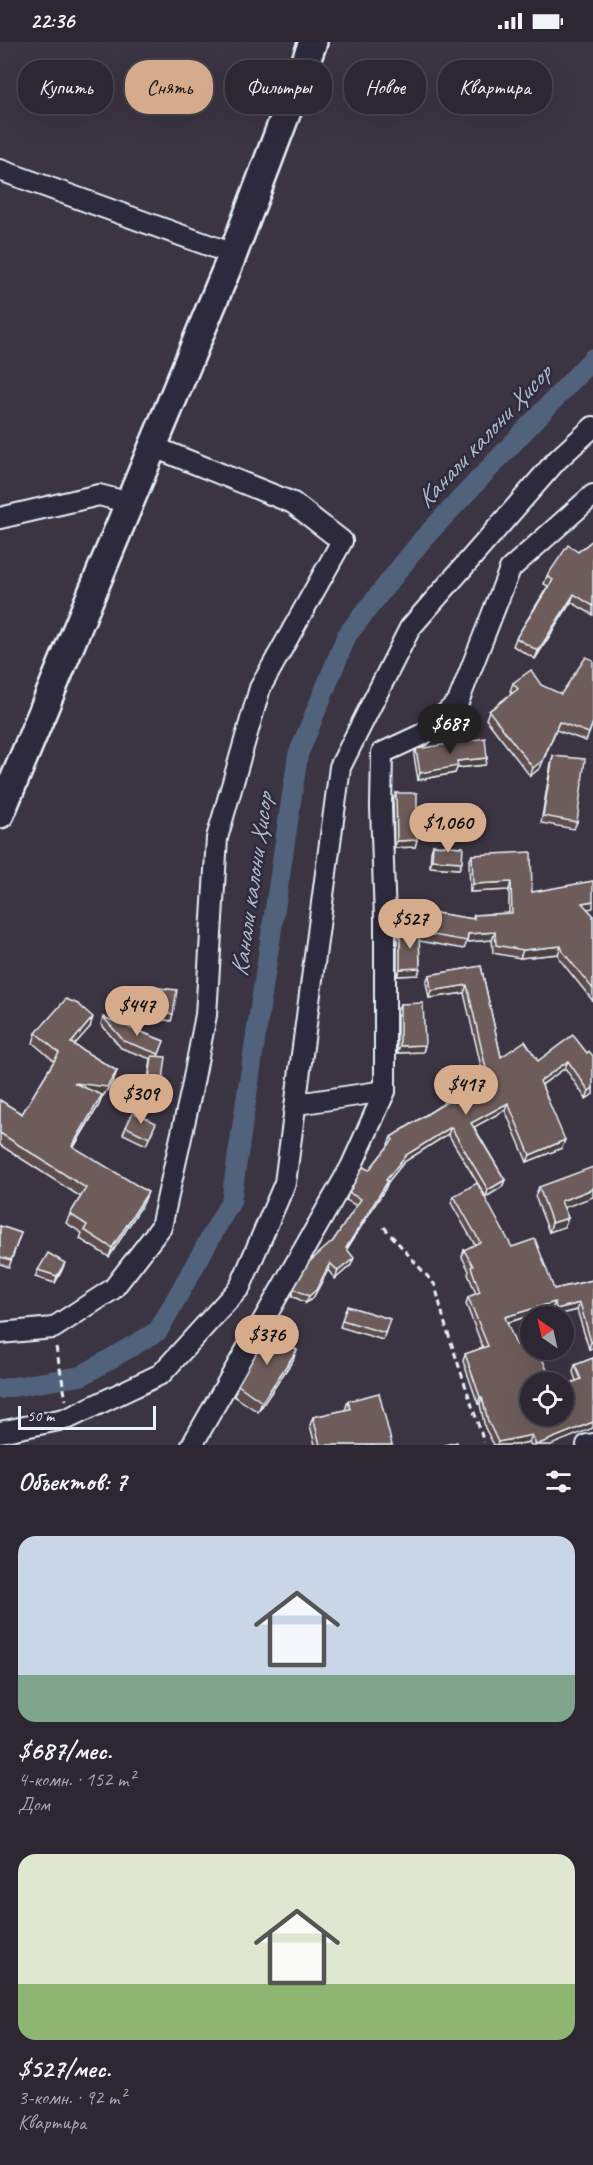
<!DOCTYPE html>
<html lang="ru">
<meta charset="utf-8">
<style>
body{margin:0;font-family:Caveat,sans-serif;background:#38333e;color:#f1f3f6;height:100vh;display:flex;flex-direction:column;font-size:22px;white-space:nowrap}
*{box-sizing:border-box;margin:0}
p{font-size:20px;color:#a6a5ac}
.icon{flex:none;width:33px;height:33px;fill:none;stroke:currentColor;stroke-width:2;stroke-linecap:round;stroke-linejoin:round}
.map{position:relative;height:1403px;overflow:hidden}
.side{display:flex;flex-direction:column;background:#2c2732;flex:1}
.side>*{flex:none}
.top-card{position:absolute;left:18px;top:18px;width:558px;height:54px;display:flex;gap:12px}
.needle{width:39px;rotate:326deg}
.tools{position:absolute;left:520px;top:1264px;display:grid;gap:12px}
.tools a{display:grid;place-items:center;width:54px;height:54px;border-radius:50%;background:#2c2732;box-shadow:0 6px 24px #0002,0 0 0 2px #48444d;font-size:30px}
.scale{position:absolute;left:18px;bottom:15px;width:138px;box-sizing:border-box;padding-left:6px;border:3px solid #e8f1f8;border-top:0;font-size:16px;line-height:21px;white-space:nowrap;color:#e8f1f8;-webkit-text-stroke:4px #2f2a3d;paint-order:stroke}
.price{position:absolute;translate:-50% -51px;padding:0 14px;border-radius:21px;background:#d6ab8b;color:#111;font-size:20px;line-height:39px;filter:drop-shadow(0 2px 3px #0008)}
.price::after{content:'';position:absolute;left:50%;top:36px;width:18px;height:14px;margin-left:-9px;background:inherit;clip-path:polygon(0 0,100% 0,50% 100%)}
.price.on{background:#222;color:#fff}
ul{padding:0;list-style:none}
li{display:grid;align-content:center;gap:12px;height:318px;padding:0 18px}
li span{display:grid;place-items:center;height:186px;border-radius:18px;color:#555}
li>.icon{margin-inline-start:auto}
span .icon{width:108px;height:108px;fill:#fffc;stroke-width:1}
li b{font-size:26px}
h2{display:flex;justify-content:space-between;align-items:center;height:72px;padding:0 18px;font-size:26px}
.chip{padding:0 21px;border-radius:24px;background:#2c2732;box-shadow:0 6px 24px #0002,0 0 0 2px #48444d;font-size:21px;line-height:54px}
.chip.on{background:#d6ab8b;color:#111}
.status{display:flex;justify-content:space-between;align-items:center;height:42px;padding:0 30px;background:#2c2732;direction:ltr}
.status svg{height:16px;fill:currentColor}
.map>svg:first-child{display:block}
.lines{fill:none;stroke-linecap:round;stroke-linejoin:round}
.canal{stroke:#51637c;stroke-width:20}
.minor-casing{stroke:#e8f1f8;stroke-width:24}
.secondary-casing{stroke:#e8f1f8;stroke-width:32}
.path{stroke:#e8f1f8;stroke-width:3;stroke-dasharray:6 4.5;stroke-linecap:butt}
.minor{stroke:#2f2a3d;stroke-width:20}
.secondary{stroke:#2f2a3d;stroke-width:27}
.wall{fill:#5e4e4d;stroke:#e8f1f8;stroke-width:1.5}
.shaded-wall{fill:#4c403f;stroke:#e8f1f8;stroke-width:1.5}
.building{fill:#6d5b5a;stroke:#e8f1f8;stroke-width:1.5}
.labels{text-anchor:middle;stroke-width:5;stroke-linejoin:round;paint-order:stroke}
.water-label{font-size:26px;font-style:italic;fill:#acb8c6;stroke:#2f2a3d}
</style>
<div class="status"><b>22:36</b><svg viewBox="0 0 49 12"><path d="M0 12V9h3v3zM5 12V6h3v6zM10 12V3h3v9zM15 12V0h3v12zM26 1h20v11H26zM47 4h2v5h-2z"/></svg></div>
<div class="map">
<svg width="593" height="1403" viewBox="0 0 593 1403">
<rect width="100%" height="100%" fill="#3b3443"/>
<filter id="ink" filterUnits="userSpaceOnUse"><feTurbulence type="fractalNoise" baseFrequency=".0167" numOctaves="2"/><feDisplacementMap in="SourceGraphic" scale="12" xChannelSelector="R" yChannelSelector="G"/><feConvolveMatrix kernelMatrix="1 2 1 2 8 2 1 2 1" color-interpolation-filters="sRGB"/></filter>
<g filter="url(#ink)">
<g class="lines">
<polyline class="canal" points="0,1347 81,1334 158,1289 231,1159 298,713 347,593 422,498 593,316"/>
<defs>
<g id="minor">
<polyline points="0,128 233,212"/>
<polyline points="0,476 99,453 130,461"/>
<polyline points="297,1062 385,1049"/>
<polyline points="0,1291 53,1286 113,1247 161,1185 192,1046 206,973 217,796 260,646 342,499 293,461 154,405"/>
<polyline points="0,1390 69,1376 161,1332 240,1245 285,1141 340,725 410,586 556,419 593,385"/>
<polyline points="192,1403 351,1125 385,1049 385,877 381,765 382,711 423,692 458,660 510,527 593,453"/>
<polyline points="587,1403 593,1402"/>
</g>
<polyline id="secondary" points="0,772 233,212 313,0"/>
</defs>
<use href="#minor" class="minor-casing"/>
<use href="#secondary" class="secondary-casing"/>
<g class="path">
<polyline points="384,1185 435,1243 445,1282 484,1400"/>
<polyline points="56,1305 66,1358"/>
</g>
<use href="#minor" class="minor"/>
<use href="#secondary" class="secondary"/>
</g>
<g class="wall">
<polygon points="593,498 593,573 571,560 535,617 513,604 516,596 548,544 544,542 547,534"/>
<polygon points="513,641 541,643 593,681 586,699 556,688 540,726 530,734 486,677 489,669 512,651 510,649"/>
<polygon points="416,707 487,716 485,723 457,726 455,731 418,738 414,714"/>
<polygon points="553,714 577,780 574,787 541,781 551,721"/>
<polygon points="396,751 417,798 415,805 394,806 393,758"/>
<polygon points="433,803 462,820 459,827 430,825 431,810"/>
<polygon points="472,813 532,850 587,867 593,873 593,959 560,918 558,912 520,916 493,911 492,898 467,900 464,907 419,899 420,926 418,933 397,934 397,896 400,889 419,892 422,877 424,869 472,877 474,873 509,871 509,848 470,850 469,820"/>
<polygon points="481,924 501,1015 538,1019 573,993 593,1052 586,1057 565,1026 542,1043 562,1106 527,1120 505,1068 474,1085 505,1138 502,1145 486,1155 448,1092 404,1120 388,1140 385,1147 347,1207 351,1223 335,1237 328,1228 313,1256 306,1261 292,1254 294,1247 333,1199 357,1164 346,1158 349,1151 369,1128 389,1103 388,1102 391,1095 443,1062 445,1056 483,1033 464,951 429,956 426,940 429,933"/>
<polygon points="159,946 173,972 171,979 154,976 157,953"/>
<polygon points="400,962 425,1003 423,1010 397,1011 397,969"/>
<polygon points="103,975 164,999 158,1014 158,1061 145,1059 151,1017 121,1006 101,982"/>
<polygon points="90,985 74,1003 117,1029 113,1039 103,1054 102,1054 99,1063 74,1105 144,1160 109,1215 80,1197 82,1191 66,1181 70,1172 81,1155 0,1103 0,1058 22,1072 54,1019 33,1001 36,991"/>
<polygon points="126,1085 153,1088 146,1103 123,1092"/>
<polygon points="539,1145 564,1166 568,1176 564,1185 549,1190 535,1154"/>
<polygon points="454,1154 512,1205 554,1247 593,1238 593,1306 589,1307 577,1268 554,1274 552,1267 507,1281 531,1374 576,1339 573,1330 575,1323 593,1316 551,1403 531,1403 529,1400 514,1403 494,1403 485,1386 480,1362 478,1362 463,1319 465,1312 483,1306 466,1262 468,1255 476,1252 468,1232 469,1229 462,1215 464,1208 475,1203 451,1161"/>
<polygon points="0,1184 21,1191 9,1225 0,1222"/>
<polygon points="38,1228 62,1228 55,1241 35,1235"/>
<polygon points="347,1264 390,1277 383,1298 340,1285"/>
<polygon points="293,1318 258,1370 234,1354 238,1343"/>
<polygon points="348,1359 392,1403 315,1403 310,1383 313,1375 345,1368"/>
</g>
<g class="shaded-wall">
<polygon points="574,552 571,560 535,617 538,609"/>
<polygon points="559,680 540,726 530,734 533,726"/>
<polygon points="487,716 485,723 457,726 455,731 418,738 420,731 457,719"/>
<polygon points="417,798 415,805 394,806 397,799"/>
<polygon points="432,818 462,820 459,827 430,825"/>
<polygon points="511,840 509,848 470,850 473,842"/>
<polygon points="593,859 593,866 579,869 582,861"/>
<polygon points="495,890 492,898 467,900 468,892"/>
<polygon points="561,904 558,912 520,916 523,908"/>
<polygon points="420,926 418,933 397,934 400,927"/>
<polygon points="467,943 464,951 429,956 431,949"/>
<polygon points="156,969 173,972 171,979 154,976"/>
<polygon points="93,975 90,985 68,1010 71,1001"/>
<polygon points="425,1003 423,1010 397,1011 400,1004"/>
<polygon points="568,1019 565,1026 537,1046 540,1039"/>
<polygon points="117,1029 113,1039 103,1054 102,1054 99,1063 68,1113 74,1041"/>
<polygon points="593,1046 593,1052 586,1057 589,1049"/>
<polygon points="147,1052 161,1054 158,1061 145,1059"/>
<polygon points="508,1061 505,1068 469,1088 471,1081"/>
<polygon points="451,1085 448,1092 404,1120 388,1140 385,1147 343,1213 346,1206 386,1138 406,1113"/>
<polygon points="565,1098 562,1106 527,1120 530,1113"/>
<polygon points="505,1138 502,1145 486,1155 488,1148"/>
<polygon points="593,1147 593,1155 558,1168 561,1159"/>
<polygon points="148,1150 144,1160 109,1215 112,1206"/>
<polygon points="568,1176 564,1185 549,1190 552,1181"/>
<polygon points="354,1216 351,1223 335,1237 338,1229"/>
<polygon points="65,1221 62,1228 55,1241 57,1234"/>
<polygon points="330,1221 328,1228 313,1256 306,1261 309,1254"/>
<polygon points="555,1260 552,1267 502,1282 505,1275"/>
<polygon points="580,1261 577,1268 554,1274 556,1267"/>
<polygon points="591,1300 593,1300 593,1306 589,1307"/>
<polygon points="297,1308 293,1318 258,1370 262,1360"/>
<polygon points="480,1355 482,1355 480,1362 478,1362"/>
<polygon points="593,1380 593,1386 551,1403 536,1403"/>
<polygon points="532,1393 529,1400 514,1403 497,1403 498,1400"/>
</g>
<g class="building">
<polygon points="593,498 593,564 574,552 538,609 516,596 553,538 547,534 568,503 578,510"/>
<polygon points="586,615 593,618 593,680 589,691 559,680 543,718 533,726 489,669 518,647 513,641 531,628 541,643 561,652"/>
<polygon points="485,696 487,716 457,719 458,724 420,731 416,707"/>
<polygon points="553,714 585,717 577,780 543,774"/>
<polygon points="396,751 417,751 417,798 397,799"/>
<polygon points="433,803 463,805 462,820 432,818"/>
<polygon points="531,810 532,850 593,839 593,859 582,861 593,873 593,947 563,910 561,904 523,908 496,903 495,890 468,892 467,899 421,891 424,869 474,877 474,873 512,871 511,840 473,842 472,813"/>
<polygon points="419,888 420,926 400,927 400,889"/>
<polygon points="481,924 501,1015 525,999 538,1019 573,993 587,1011 589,1009 593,1014 593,1046 589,1049 568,1019 540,1039 565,1098 530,1113 508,1061 471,1081 505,1138 488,1148 451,1085 406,1113 386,1138 388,1139 346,1206 354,1216 338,1229 330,1221 316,1248 309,1254 294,1247 309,1220 333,1199 361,1157 349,1151 363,1125 369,1128 393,1098 391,1095 448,1059 445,1056 487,1031 467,943 431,949 429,933"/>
<polygon points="159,946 177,948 173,972 156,969"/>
<polygon points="66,957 78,962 93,975 71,1001 117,1029 107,1045 74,1041 102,1053 72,1104 148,1150 112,1206 84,1188 87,1183 70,1172 86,1146 0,1091 0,1058 22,1072 59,1011 36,991"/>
<polygon points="423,961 425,1003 400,1004 400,962"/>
<polygon points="103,975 164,999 159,1012 124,999"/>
<polygon points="152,1014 166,1015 161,1054 147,1052"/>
<polygon points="133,1070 156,1081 149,1096 126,1085"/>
<polygon points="593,1125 593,1147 561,1159 568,1176 552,1181 539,1145"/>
<polygon points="477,1141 512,1205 535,1197 554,1247 593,1238 593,1300 591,1300 580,1261 556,1267 555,1260 505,1275 516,1303 531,1297 531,1308 539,1308 552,1341 531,1341 531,1374 564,1374 564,1344 581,1337 575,1323 593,1316 593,1380 536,1403 532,1393 498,1400 488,1379 482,1355 480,1355 465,1312 488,1304 468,1255 480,1250 471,1225 473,1224 464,1208 480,1200 454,1154"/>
<polygon points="0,1184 21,1191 11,1218 0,1215"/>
<polygon points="48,1211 65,1221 57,1234 38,1228"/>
<polygon points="347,1264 390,1277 385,1291 342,1278"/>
<polygon points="269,1289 297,1308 262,1360 238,1343"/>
<polygon points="379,1351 392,1403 320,1403 313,1375 350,1367 348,1359"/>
<polygon points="457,1400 458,1403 444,1403"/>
</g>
</g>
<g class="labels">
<g class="water-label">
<text transform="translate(483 394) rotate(-47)" y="9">Канали калони Ҳисор</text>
<text transform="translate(251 843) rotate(-82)" y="9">Канали калони Ҳисор</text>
</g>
</g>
</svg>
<div class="tools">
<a><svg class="needle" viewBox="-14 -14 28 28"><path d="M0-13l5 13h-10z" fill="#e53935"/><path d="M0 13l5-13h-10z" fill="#a6a5ac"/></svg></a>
<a><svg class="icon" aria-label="locate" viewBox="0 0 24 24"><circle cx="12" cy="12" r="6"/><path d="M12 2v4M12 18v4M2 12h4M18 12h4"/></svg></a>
</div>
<div class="scale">50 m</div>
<b class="price on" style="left:450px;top:713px">$687</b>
<b class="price" style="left:448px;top:812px">$1,060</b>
<b class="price" style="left:410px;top:908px">$527</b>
<b class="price" style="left:137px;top:995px">$447</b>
<b class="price" style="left:466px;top:1074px">$417</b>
<b class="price" style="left:141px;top:1083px">$309</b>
<b class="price" style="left:267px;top:1324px">$376</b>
<div class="top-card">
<a class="chip">Купить</a>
<a class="chip on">Снять</a>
<a class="chip">Фильтры</a>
<a class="chip">Новое</a>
<a class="chip">Квартира</a>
</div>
</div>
<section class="side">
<h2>Объектов: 7<svg class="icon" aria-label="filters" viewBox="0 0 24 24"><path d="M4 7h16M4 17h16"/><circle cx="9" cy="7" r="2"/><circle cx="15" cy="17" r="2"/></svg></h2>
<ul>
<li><span style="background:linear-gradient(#c9d6e8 75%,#7fa58c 0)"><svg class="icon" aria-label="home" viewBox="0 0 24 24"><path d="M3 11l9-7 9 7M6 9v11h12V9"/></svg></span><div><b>$687/мес.</b><p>4-комн. · 152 m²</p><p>Дом</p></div></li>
<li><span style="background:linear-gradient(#dfe7d0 70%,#8fb573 0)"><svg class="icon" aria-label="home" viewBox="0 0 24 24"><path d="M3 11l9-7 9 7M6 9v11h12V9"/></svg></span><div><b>$527/мес.</b><p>3-комн. · 92 m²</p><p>Квартира</p></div></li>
</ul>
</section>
